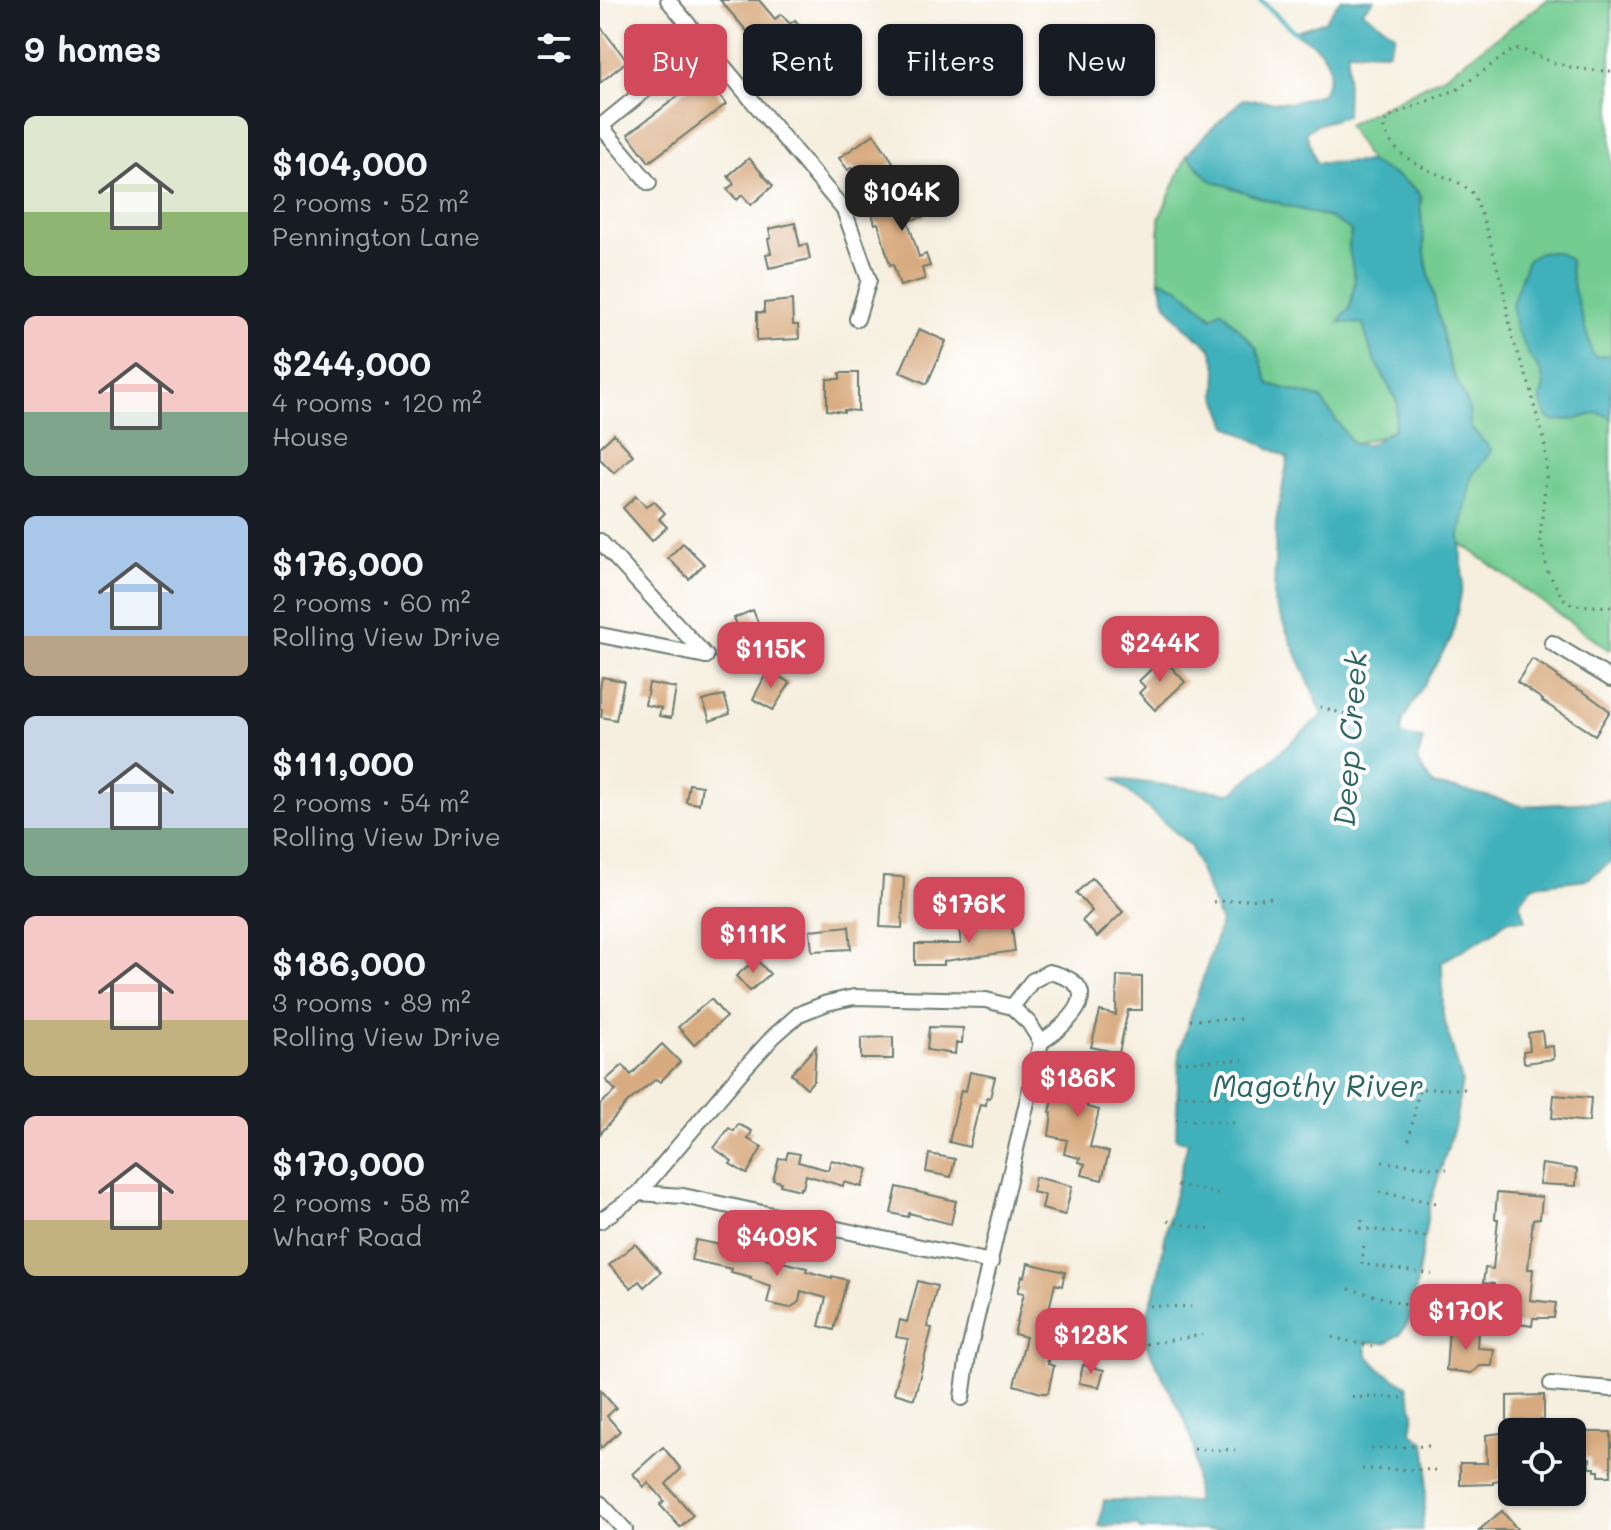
<!DOCTYPE html>
<meta charset="utf-8">
<style>
body{margin:0;font-family:Mali,sans-serif;background:#20242c;color:#f1f3f6;height:100vh;display:flex;flex-direction:column;font-size:30px;white-space:nowrap}
*{box-sizing:border-box;margin:0}
p{font-size:26px;color:#9ea1a6}
.icon{flex:none;width:44px;height:44px;fill:none;stroke:currentColor;stroke-width:2;stroke-linecap:round;stroke-linejoin:round}
.map{position:relative;flex:1;overflow:hidden}
.panel{display:flex;flex-direction:column;background:#171b24;width:600px}
.panel>*{flex:none}
.hud{position:absolute;left:24px;top:24px;width:760px;height:72px;display:flex;gap:16px}
.fabs{position:absolute;left:898px;top:1418px;display:grid;gap:16px}
.fabs a{display:grid;place-items:center;width:88px;height:88px;border-radius:12px;background:#171b24;box-shadow:0 2px 6px #0004;font-size:40px}
.price{position:absolute;translate:-50% -68px;padding:0 18px;border-radius:16px;background:#d1495b;color:#fff;font-size:26px;line-height:52px;filter:drop-shadow(0 2px 4px #0008)}
.price::after{content:'';position:absolute;left:50%;top:48px;width:24px;height:18px;margin-left:-12px;background:inherit;clip-path:polygon(0 0,100% 0,50% 100%)}
.price.selected{background:#222;color:#fff}
ul{padding:0;list-style:none}
li{display:flex;align-items:center;gap:24px;height:200px;padding:0 24px}
li span{display:grid;place-items:center;flex:none;width:224px;height:160px;border-radius:12px;color:#555}
li>.icon{margin-inline-start:auto}
span .icon{width:96px;height:96px;fill:#fffc;stroke-width:1}
li b{font-size:34px}
h2{display:flex;justify-content:space-between;align-items:center;height:96px;padding:0 24px;font-size:34px}
.tag{padding:0 28px;border-radius:12px;background:#171b24;box-shadow:0 2px 6px #0004;font-size:28px;line-height:72px}
.tag.selected{background:#d1495b;color:#fff}
main{display:flex;flex:1;min-height:0}
.map>svg:first-child{display:block}
.green{fill:#73cc92;stroke:#498463;stroke-width:2}
.water{fill:#41b1bb;stroke:#307778;stroke-width:2}
.lines{fill:none;stroke-linecap:round;stroke-linejoin:round}
.stream{stroke:#41b1bb;stroke-width:5}
.building{fill:#d8aa7f}
.street-casing{stroke:#6a7b70;stroke-width:18}
.path{stroke:#6a7b70;stroke-width:3;stroke-dasharray:2 6;stroke-linecap:butt}
.street{stroke:#fff;stroke-width:14}
.labels{text-anchor:middle;stroke-width:8;stroke-linejoin:round;paint-order:stroke}
.water-label{font-size:30px;font-style:italic;fill:#2b6663;stroke:#fff}
</style>
<main>
<section class="panel">
<h2>9 homes<svg class="icon" aria-label="filters" viewBox="0 0 24 24"><path d="M4 7h16M4 17h16"/><circle cx="9" cy="7" r="2"/><circle cx="15" cy="17" r="2"/></svg></h2>
<ul>
<li><span style="background:linear-gradient(#dfe7d0 60%,#8fb573 0)"><svg class="icon" aria-label="home" viewBox="0 0 24 24"><path d="M3 11l9-7 9 7M6 9v11h12V9"/></svg></span><div><b>$104,000</b><p>2 rooms · 52 m²</p><p>Pennington Lane</p></div></li>
<li><span style="background:linear-gradient(#f6c9c9 60%,#7fa58c 0)"><svg class="icon" aria-label="home" viewBox="0 0 24 24"><path d="M3 11l9-7 9 7M6 9v11h12V9"/></svg></span><div><b>$244,000</b><p>4 rooms · 120 m²</p><p>House</p></div></li>
<li><span style="background:linear-gradient(#a9c7e8 75%,#b9a48a 0)"><svg class="icon" aria-label="home" viewBox="0 0 24 24"><path d="M3 11l9-7 9 7M6 9v11h12V9"/></svg></span><div><b>$176,000</b><p>2 rooms · 60 m²</p><p>Rolling View Drive</p></div></li>
<li><span style="background:linear-gradient(#c9d6e8 70%,#7fa58c 0)"><svg class="icon" aria-label="home" viewBox="0 0 24 24"><path d="M3 11l9-7 9 7M6 9v11h12V9"/></svg></span><div><b>$111,000</b><p>2 rooms · 54 m²</p><p>Rolling View Drive</p></div></li>
<li><span style="background:linear-gradient(#f6c9c9 65%,#c2b280 0)"><svg class="icon" aria-label="home" viewBox="0 0 24 24"><path d="M3 11l9-7 9 7M6 9v11h12V9"/></svg></span><div><b>$186,000</b><p>3 rooms · 89 m²</p><p>Rolling View Drive</p></div></li>
<li><span style="background:linear-gradient(#f6c9c9 65%,#c2b280 0)"><svg class="icon" aria-label="home" viewBox="0 0 24 24"><path d="M3 11l9-7 9 7M6 9v11h12V9"/></svg></span><div><b>$170,000</b><p>2 rooms · 58 m²</p><p>Wharf Road</p></div></li>
</ul>
</section>
<div class="map">
<svg width="1011" height="1530" viewBox="0 0 1011 1530">
<rect width="100%" height="100%" fill="#fff"/>
<filter id="ink" filterUnits="userSpaceOnUse"><feTurbulence type="fractalNoise" baseFrequency=".0125" numOctaves="2"/><feDisplacementMap in="SourceGraphic" scale="16" xChannelSelector="R" yChannelSelector="G"/><feConvolveMatrix kernelMatrix="1 2 1 2 8 2 1 2 1" color-interpolation-filters="sRGB"/></filter>
<filter id="wash" filterUnits="userSpaceOnUse"><feTurbulence type="fractalNoise" baseFrequency=".006" numOctaves="4" result="noise"/><feDisplacementMap in="SourceGraphic" scale="32" xChannelSelector="R" yChannelSelector="G"/><feGaussianBlur stdDeviation="1.8" result="paint"/><feColorMatrix in="noise" values="0 0 0 0 0 0 0 0 0 0 0 0 0 0 0 0 0 1.4 0 .05"/><feComposite in="paint" operator="in"/></filter>
<g filter="url(#wash)">
<rect width="100%" height="100%" fill="#f6efdf"/>
<g class="green">
<polygon points="947,0 1011,0 1011,649 1009,650 848,534 844,350 818,218 822,197 813,186 770,162 747,125 846,75"/>
<polygon points="587,155 610,180 664,199 730,218 751,230 749,248 755,281 750,308 739,322 763,324 771,352 798,404 794,429 783,436 753,444 720,398 669,385 656,347 621,310 613,317 580,288 559,279 559,219"/>
</g>
<g class="water">
<path d="M740,0H774L762,11L795,34L788,52L748,51L746,116L716,125L706,132L716,163L770,162L800,178L819,194L826,262L850,366L868,404L871,428L892,450L872,476L860,535L863,584L852,637L803,720L801,736L823,739L817,761L833,785L871,792L923,806L1011,801V862L988,879L934,885L920,902L926,920H908L893,932L842,962L843,1015L862,1081L855,1124L829,1208L811,1318L800,1334L786,1343L766,1342L767,1355L781,1370L807,1386L814,1412L811,1432L825,1443L828,1468L822,1530H540L537,1525L499,1526L504,1500L596,1502L594,1448L585,1420L540,1333L556,1288L568,1221L588,1142L576,1139L579,1052L621,923L590,845L514,779L632,793L723,715L674,602L676,522L688,458L628,426L616,395L617,368L611,348L584,326L566,304L559,279L580,288L612,317L621,310L656,347L669,384L720,398L753,444L769,445L794,429L798,404L771,352L763,324L738,322L750,308L755,281L749,248L751,230L730,218L664,199L610,180L587,155L604,136L643,99L691,103L722,94C724,88 728,81 729,75C732,53 709,40 693,32L725,21Z"/>
<path d="M940,252H958L970,260C971,291 986,324 992,354L996,357L1011,355V417L997,413L977,419L954,421L947,418L940,398L944,387L941,372L929,355L916,328L912,304L927,261Z"/>
</g>
<g class="lines">
<polyline class="stream" points="660,0 696,33"/>
</g>
<g id="blocks">
<g class="building">
<polygon points="120,0 159,0 175,19 181,14 190,24 195,20 205,32 177,56 168,46 163,50"/>
<polygon points="0,26 27,61 0,83"/>
<polygon points="105,76 126,104 49,162 28,134"/>
<polygon points="274,134 293,162 288,165 293,173 268,190 252,167 248,170 239,158"/>
<polygon points="149,158 173,186 151,205 142,195 137,200 127,189 134,184 128,176"/>
<polygon points="322,188 327,206 322,207 325,216 308,221 319,257 326,254 330,266 322,268 325,279 300,286 293,264 290,265 278,223 275,224 269,203"/>
<polygon points="195,223 200,246 207,244 210,259 169,268 166,254 171,253 168,239 171,238 169,229"/>
<polygon points="192,300 193,325 198,325 199,339 157,341 157,312 164,313 164,303"/>
<polygon points="319,329 346,341 327,384 300,372"/>
<polygon points="240,373 258,373 258,411 244,410 244,412 227,410 227,379 240,379"/>
<polygon points="14,434 33,455 14,473 0,459 0,447"/>
<polygon points="36,496 46,507 54,501 65,513 59,519 67,527 52,541 23,508"/>
<polygon points="83,543 104,564 89,579 68,558"/>
<polygon points="153,610 163,635 145,643 134,618"/>
<polygon points="563,658 585,682 555,710 539,693 545,687 539,681"/>
<polygon points="932,659 945,667 958,676 957,678 984,692 1010,711 995,735 942,701 943,700 917,682"/>
<polygon points="168,670 190,683 173,710 153,699"/>
<polygon points="2,677 24,681 16,720 1,717 2,709 0,708 0,688"/>
<polygon points="49,683 76,688 71,718 59,716 61,708 45,705"/>
<polygon points="124,695 130,714 110,721 103,701"/>
<polygon points="89,784 102,786 99,804 86,802"/>
<polygon points="283,876 304,877 302,928 280,927"/>
<polygon points="492,878 523,912 497,937 482,921 492,911 476,893"/>
<polygon points="411,921 415,951 344,961 344,965 315,965 315,944 361,944 359,928"/>
<polygon points="249,926 251,949 212,951 210,930"/>
<polygon points="156,959 170,974 150,991 136,976"/>
<polygon points="517,976 542,977 542,1010 528,1010 519,1053 491,1047 500,1011 516,1015"/>
<polygon points="111,999 126,1017 94,1045 78,1027"/>
<polygon points="329,1027 363,1028 362,1043 356,1043 355,1054 327,1050"/>
<polygon points="942,1031 944,1047 953,1046 954,1059 926,1063 924,1062 923,1051 930,1050 928,1033"/>
<polygon points="293,1037 293,1059 261,1059 261,1038"/>
<polygon points="62,1044 80,1062 60,1082 56,1079 28,1102 0,1134 0,1104 16,1091 6,1080 23,1065 31,1075"/>
<polygon points="216,1046 214,1080 207,1088 191,1074"/>
<polygon points="473,1055 495,1061 486,1104 488,1104 487,1107 499,1110 490,1147 509,1152 502,1180 482,1175 485,1164 479,1162 480,1158 464,1154 467,1140 449,1136 452,1113 450,1112 454,1096 463,1097"/>
<polygon points="370,1072 395,1077 390,1098 387,1097 386,1105 380,1104 369,1147 349,1142 361,1090 366,1091"/>
<polygon points="954,1095 991,1098 989,1122 952,1118"/>
<polygon points="138,1124 152,1131 148,1139 162,1147 147,1174 130,1164 132,1161 114,1148 129,1128 134,1131"/>
<polygon points="188,1152 200,1154 198,1162 228,1170 231,1160 268,1169 262,1187 244,1182 243,1186 206,1175 203,1188 200,1187 200,1190 180,1185 181,1182 173,1180 179,1158 186,1159"/>
<polygon points="329,1154 355,1159 351,1177 326,1172"/>
<polygon points="942,1164 977,1169 976,1186 939,1184"/>
<polygon points="435,1177 472,1186 465,1215 442,1209 445,1195 432,1192"/>
<polygon points="297,1187 356,1201 351,1224 309,1213 308,1217 291,1213"/>
<polygon points="897,1193 942,1197 940,1218 933,1219 928,1269 933,1269 930,1300 956,1303 954,1318 933,1318 932,1326 890,1320 894,1284 883,1283 885,1268 893,1269 898,1219 895,1219"/>
<polygon points="96,1240 166,1254 165,1258 207,1268 206,1271 232,1278 232,1276 247,1280 234,1330 219,1326 226,1298 201,1291 199,1302 190,1308 167,1303 171,1286 150,1279 151,1277 131,1272 132,1269 91,1260"/>
<polygon points="35,1244 61,1272 44,1287 39,1281 31,1288 9,1265"/>
<polygon points="428,1263 465,1272 462,1286 455,1284 444,1330 453,1332 447,1361 449,1361 448,1364 454,1366 448,1393 441,1393 414,1385 426,1337 414,1334 424,1293 418,1292 422,1276 425,1277"/>
<polygon points="318,1281 337,1286 327,1327 332,1328 314,1399 294,1393 308,1339 296,1337 300,1320 307,1322"/>
<polygon points="849,1329 878,1331 877,1348 894,1349 892,1366 880,1366 871,1373 846,1370"/>
<polygon points="483,1365 504,1370 499,1387 479,1383"/>
<polygon points="0,1390 16,1408 7,1416 20,1431 0,1449"/>
<polygon points="944,1395 944,1420 907,1421 907,1396"/>
<polygon points="910,1432 911,1468 900,1468 900,1480 893,1481 893,1484 860,1485 860,1463 887,1463 886,1435"/>
<polygon points="983,1432 1011,1432 1011,1476 999,1476 999,1471 995,1471 995,1468 990,1468 990,1458 984,1458"/>
<polygon points="63,1447 81,1469 66,1484 93,1515 80,1527 60,1505 64,1501 57,1492 48,1483 44,1487 33,1474"/>
<polygon points="902,1511 918,1530 879,1530"/>
</g>
</g>
</g>
<g filter="url(#ink)">
<use href="#blocks" fill-opacity="0" stroke="#6a7b70" stroke-width="2"/>
<g class="lines">
<defs>
<g id="street">
<polyline points="68,0 244,210 269,280 257,319"/>
<polyline points="0,125 49,183"/>
<polyline points="1,126 103,43"/>
<polyline points="0,541 106,656"/>
<polyline points="0,635 106,656"/>
<polyline points="952,643 1011,679"/>
<path d="M412,1007L432,981L449,972C509,986 472,1021 441,1042"/>
<polyline points="39,1193 83,1196 391,1262"/>
<polyline points="0,1221 39,1193 141,1072 174,1036 199,1014 227,1003 254,997 386,1000 412,1007 429,1023 441,1042 368,1355 362,1398"/>
<polyline points="951,1384 1011,1389"/>
<polyline points="0,1503 25,1530"/>
</g>
</defs>
<use href="#street" class="street-casing"/>
<g class="path">
<path d="M1011,71C993,71 976,69 958,64C943,60 930,50 914,49L858,89L795,114L787,119L783,125C789,151 817,166 840,175C853,180 865,184 874,195L886,227L904,292L912,337L933,395V402L944,440L946,459V477L940,537L948,572L962,597L972,605L1011,607"/>
<polyline points="720,707 752,716"/>
<polyline points="613,902 674,898"/>
<polyline points="590,1020 645,1019"/>
<polyline points="578,1062 643,1060"/>
<polyline points="577,1095 641,1098"/>
<polyline points="576,1119 637,1123"/>
<polyline points="809,1140 819,1089 870,1089"/>
<polyline points="782,1162 847,1169"/>
<polyline points="577,1185 622,1195"/>
<polyline points="779,1192 836,1203"/>
<polyline points="762,1220 760,1228 829,1237"/>
<polyline points="568,1221 610,1230"/>
<polyline points="764,1246 762,1264 832,1274"/>
<polyline points="749,1289 822,1308"/>
<polyline points="550,1306 591,1307"/>
<polyline points="732,1337 772,1347"/>
<polyline points="546,1344 602,1335"/>
<polyline points="752,1397 807,1398"/>
<polyline points="771,1448 830,1446"/>
<polyline points="594,1449 635,1450"/>
<polyline points="762,1469 839,1470"/>
</g>
<use href="#street" class="street"/>
</g>
</g>
<g class="labels">
<g class="water-label">
<text transform="translate(751 739) rotate(-86)" y="10">Deep Creek</text>
<text x="718" y="1097">Magothy River</text>
</g>
</g>
</svg>
<div class="fabs">
<a><svg class="icon" aria-label="locate" viewBox="0 0 24 24"><circle cx="12" cy="12" r="6"/><path d="M12 2v4M12 18v4M2 12h4M18 12h4"/></svg></a>
</div>
<b class="price selected" style="left:302px;top:233px">$104K</b>
<b class="price" style="left:560px;top:684px">$244K</b>
<b class="price" style="left:171px;top:690px">$115K</b>
<b class="price" style="left:369px;top:945px">$176K</b>
<b class="price" style="left:153px;top:975px">$111K</b>
<b class="price" style="left:478px;top:1119px">$186K</b>
<b class="price" style="left:177px;top:1278px">$409K</b>
<b class="price" style="left:866px;top:1352px">$170K</b>
<b class="price" style="left:491px;top:1376px">$128K</b>
<div class="hud">
<a class="tag selected">Buy</a>
<a class="tag">Rent</a>
<a class="tag">Filters</a>
<a class="tag">New</a>
</div>
</div>
</main>
